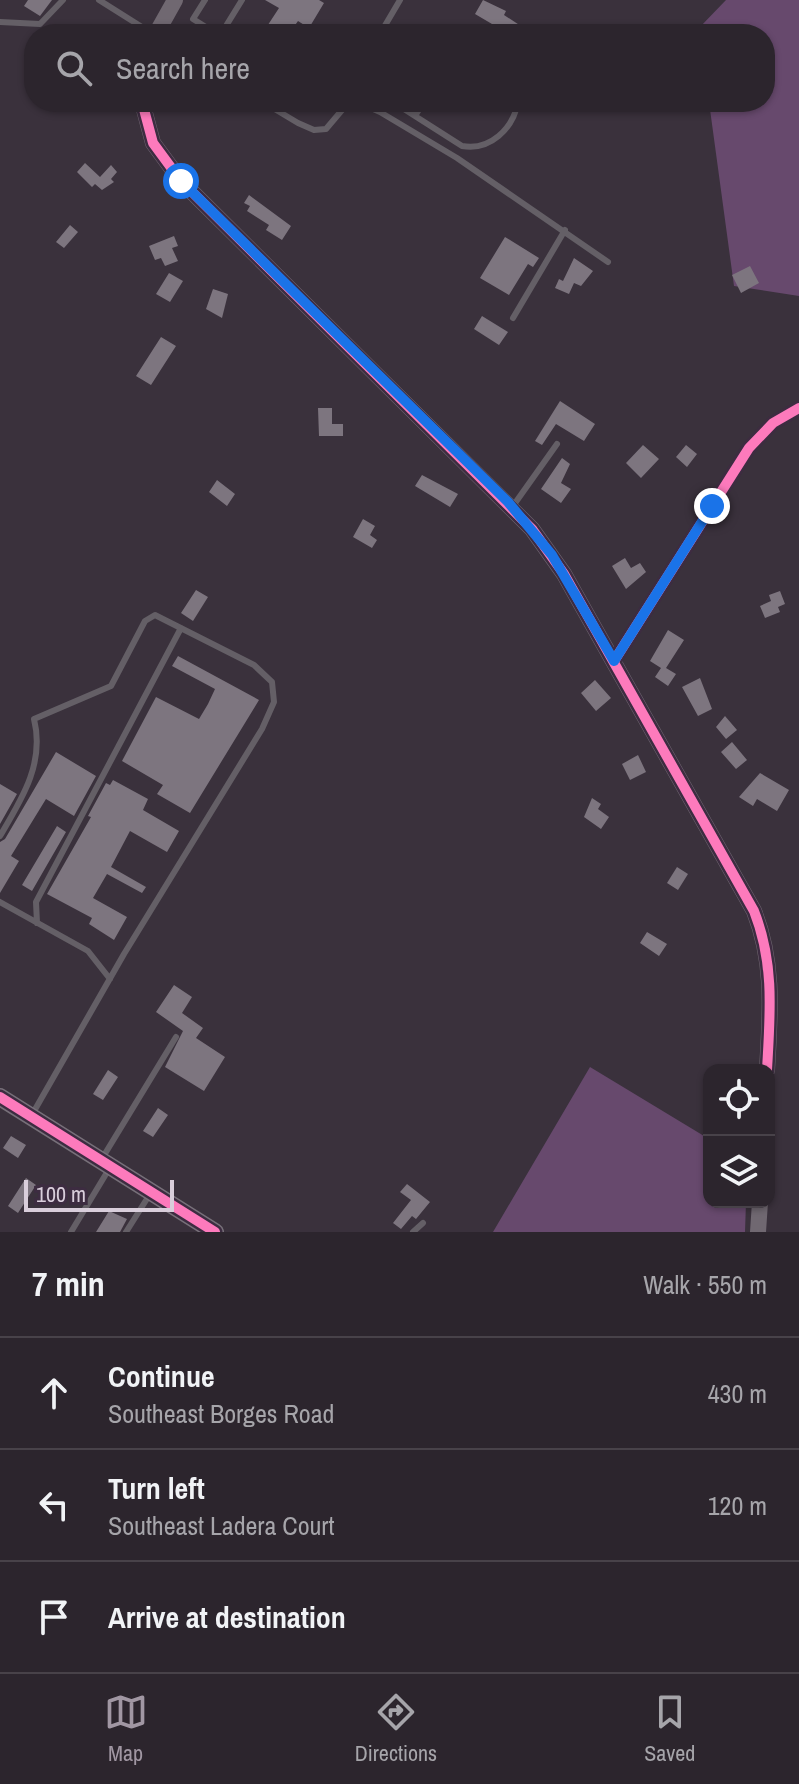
<!DOCTYPE html>
<html lang="en">
<head>
<meta charset="utf-8">
<style>
  body { margin:0; font-family:"Archivo Narrow",sans-serif; background:#342d35; color:#f1f3f6 }
  .controls { position:absolute; right:24px; bottom:24px; display:grid; overflow:hidden; border-radius:16px; box-shadow:0 2px 6px #0004 }
  .controls button { width:72px; height:72px; display:grid; place-items:center; padding:0; border:0; border-bottom:2px solid #484249; background:#2c252d; color:#f1f3f6; font:40px sans-serif }
  .scale { position:absolute; left:24px; bottom:20px; width:150px; box-sizing:border-box; padding-left:8px; border:4px solid #d9cedb; border-top:0; font-size:22px; line-height:28px; white-space:nowrap; color:#d9cedb; -webkit-text-stroke:6px #3d2c41; paint-order:stroke }
  .stop { position:absolute; width:24px; height:24px; margin:-18px; border:6px solid #1a73e8; border-radius:50%; background:#fff }
  .stop.end { background:#1a73e8; border-color:#fff; box-shadow:0 2px 8px #0008 }
  .list { margin:0; padding:0; list-style:none }
  h2 { display:flex; justify-content:space-between; align-items:center; height:104px; margin:0; padding:0 32px; font-size:34px }
  h2 small { font-size:26px; font-weight:400; color:#a6a5aa }
  .list li { display:grid; grid-template-columns:52px 1fr auto; gap:24px; align-items:center; box-sizing:border-box; height:112px; padding:0 32px; border-top:2px solid #484249 }
  .list b { display:block; font-size:30px; white-space:nowrap }
  .list p { margin:0; font-size:26px; white-space:nowrap; color:#a6a5aa }
  .list em { font-size:26px; font-style:normal; color:#a6a5aa }
  .icon { flex:none; width:44px; height:44px; fill:none; stroke:currentColor; stroke-width:2; stroke-linecap:round; stroke-linejoin:round }
  .map { position:relative; flex:none; width:799px; height:1232px; overflow:hidden }
  .search { position:absolute; background:#2c252d; box-shadow:0 2px 6px #0004; left:24px; right:24px; top:24px; height:88px; display:flex; align-items:center; gap:20px; box-sizing:border-box; padding:0 28px; border-radius:32px; color:#a6a5aa; font-size:30px }
  .sheet { height:440px; background:#2c252d }
  nav { display:flex; justify-content:space-around; align-items:center; box-sizing:border-box; height:112px; border-top:2px solid #484249; background:#2c252d; font-size:22px; color:#a6a5aa }
  nav a { display:grid; justify-items:center; gap:4px }
  nav .on { color:#a197a3 }
  .map>svg:first-child { display:block }
  .forest { fill:#67496d }
  .building { fill:#7d757f }
  .lines { fill:none; stroke-linecap:round; stroke-linejoin:round }
  .lane { stroke:#645f66; stroke-width:6 }
  .street { stroke:#645f66; stroke-width:12 }
  .secondary { stroke:#706871; stroke-width:16 }
  .primary { stroke:#777079; stroke-width:18 }
  .cycleway-casing { stroke:#3d2c41; stroke-width:15 }
  .cycleway { stroke:#fd7abc; stroke-width:10 }
  .route { stroke:#1a73e8; stroke-width:10 }
</style>
</head>
<body>
<div class="map">
<svg width="799" height="1232" viewBox="0 0 799 1232">
  <rect width="100%" height="100%" fill="#3a313c"/>
  <path class="forest" d="M726 0H799V296L734 286 709 102H765V34H699V28Z
    M590 1067 709 1139V1202H746L745 1232H493Z"/>
  <path class="building" d="M28 0H52L40 16 24 6Z
    M265 0H319L324 3 309 28 298 21 289 34H262L279 8Z
    M483 0 506 11 504 15 533 34H509L475 14Z
    M85 163 100 177 111 165 117 172 111 179 114 182 102 190 95 184 92 187 77 172Z
    M249 195 291 226 282 240 266 230 269 225 247 211 250 206 244 203Z
    M70 225 78 232 64 248 56 242Z
    M174 236 178 246 172 248 178 261 165 266 161 258 155 260 149 246Z
    M505 237 539 258 533 267 528 264 509 295 480 278Z
    M574 258 593 271 581 286 574 283 569 294 555 288 559 279 563 281Z
    M750 266 759 283 741 293 732 275Z
    M169 273 183 281 170 302 156 294Z
    M213 289 228 294 222 318 206 309Z
    M482 316 508 332 499 345 474 329Z
    M161 337 176 346 151 385 136 376Z
    M560 401 595 424 584 441 556 424 542 445 535 441Z
    M318 408H332V424H343V436H319Z
    M643 445 659 459 641 478 626 463Z
    M686 445 697 454 687 467 676 457Z
    M562 458 570 464 561 483 571 489 561 503 541 489Z
    M422 475 458 494 450 507 415 486Z
    M217 480 235 494 227 506 209 492Z
    M363 519 375 526 370 535 377 540 372 548 353 537Z
    M625 558 631 568 640 563 646 572 626 589 612 566Z
    M196 590 208 597 193 621 181 613Z
    M780 591 785 604 778 607 780 612 765 618 760 606 771 601 769 595Z
    M668 630 684 640 666 668 676 674 668 686 655 677 661 668 650 661Z
    M178 656 259 700 190 813 157 794 163 785 122 761 156 697 199 719 208 704 215 689 172 666Z
    M700 678 712 709 698 716 682 687Z
    M595 680 611 698 596 711 581 693Z
    M725 716 737 730 726 739 716 727Z
    M732 742 747 760 736 769 721 752Z
    M56 752 96 776 74 816 46 799 11 856 19 861 0 893V842L5 839Z
    M638 755 646 772 630 780 622 764Z
    M760 773 789 790 777 811 757 799 753 806 739 797Z
    M113 780 148 799 143 810 179 831 167 852 130 831 111 867 146 887 142 893 107 874 93 898 127 917 114 940 89 924 92 918 47 894 91 817 88 816 106 783 110 785Z
    M0 784 17 794 0 824Z
    M592 798 601 804 598 809 609 817 601 829 584 817Z
    M57 826 66 832 32 891 22 885Z
    M677 867 688 874 678 890 667 883Z
    M647 932 667 944 659 956 640 943Z
    M174 985 192 997 182 1013 203 1028 196 1038 225 1057 204 1091 165 1067 183 1031 156 1012Z
    M108 1070 118 1077 103 1100 93 1094Z
    M158 1108 168 1115 153 1137 143 1131Z
    M11 1136 26 1145 18 1158 3 1148Z
    M26 1178 36 1185 18 1213 8 1206Z
    M407 1184 430 1202 416 1219 412 1216 401 1229 393 1223 411 1200 400 1192Z
    M109 1211 127 1219 120 1232H96Z"/>
  <g class="lines">
    <path class="lane" d="M99 0 153 34
      M205 0 193 19 217 34
      M0 22 40 24 63 0
      M221 34 242 0
      M380 34 400 0
      M471 34 475 31 482 34
      M263 102 298 123 314 130 326 129 348 103
      M393 102 462 146C490 151 513 129 518 102
      M346 106 362 104 380 112 457 158 608 262
      M415 116 424 102
      M513 318 565 230
      M513 506 557 444
      M0 836C22 799 45 763 34 719L111 686 145 621 155 615 254 665 272 682 274 702 262 729 124 954 33 1113
      M0 902 88 951 110 979
      M37 923 36 902 181 628
      M103 1157 176 1037
      M71 1232 109 1169
      M126 1232 150 1194
      M413 1232 423 1223"/>
    <path class="street" d="M614 661 749 448 773 423 799 408"/>
    <path class="secondary" d="M156 34 175 0
      M142 102 153 143 181 181 532 529 564 574 754 911C775 964 770 1015 767 1070
      M758 1232 760 1202"/>
    <path class="primary" d="M0 1097 215 1232"/>
    <g class="cycleway-casing">
      <path id="cycleway" d="M142 102 153 143 181 181 532 529 564 574 754 911C775 964 770 1015 767 1070
        M614 661 749 448 773 423 799 408
        M0 1097 215 1232"/>
    </g>
    <use href="#cycleway" class="cycleway"/>
  </g>
  <g class="lines">
    <path class="route" d="M181 181 508 502 552 555 614 661 712 506"/>
  </g>
</svg>
<div class="controls">
<button><svg class="icon" aria-label="locate" viewBox="0 0 24 24"><circle cx="12" cy="12" r="6"/><path d="M12 2v4M12 18v4M2 12h4M18 12h4"/></svg></button>
<button><svg class="icon" aria-label="layers" viewBox="0 0 24 24"><path d="M12 4l9 5-9 5-9-5zM3 14l9 5 9-5"/></svg></button>
</div>
<div class="scale">100 m</div>
<div class="stop" style="left:181px;top:181px"></div>
<div class="stop end" style="left:712px;top:506px"></div>
<div class="search"><svg class="icon" aria-label="search" viewBox="0 0 24 24"><circle cx="10" cy="10" r="6"/><path d="M15 15l6 6"/></svg>Search here</div>
</div>
<section class="sheet">
<h2>7 min<small>Walk · 550 m</small></h2>
<ul class="list">
<li><svg class="icon" aria-label="ahead" viewBox="0 0 24 24"><path d="M12 20V5M6 11l6-6 6 6"/></svg><div><b>Continue</b><p>Southeast Borges Road</p></div><em>430 m</em></li>
<li><svg class="icon" aria-label="left" viewBox="0 0 24 24"><path d="M17 20v-9H6M10 6l-5 5 5 5"/></svg><div><b>Turn left</b><p>Southeast Ladera Court</p></div><em>120 m</em></li>
<li><svg class="icon" aria-label="arrive" viewBox="0 0 24 24"><path d="M6 21V4h12l-3 4 3 4H6"/></svg><div><b>Arrive at destination</b></div></li>
</ul>
</section>
<nav>
<a class="on"><svg class="icon" aria-label="map" viewBox="0 0 24 24"><path d="M3 6l6-2 6 2 6-2v14l-6 2-6-2-6 2zM9 4v14M15 6v14"/></svg>Map</a>
<a><svg class="icon" aria-label="directions" viewBox="0 0 24 24"><path d="M12 3l9 9-9 9-9-9zM9 14v-3h6M13 9l2 2-2 2"/></svg>Directions</a>
<a><svg class="icon" aria-label="saved" viewBox="0 0 24 24"><path d="M7 4h10v16l-5-4-5 4z"/></svg>Saved</a>
</nav>
</body>
</html>
